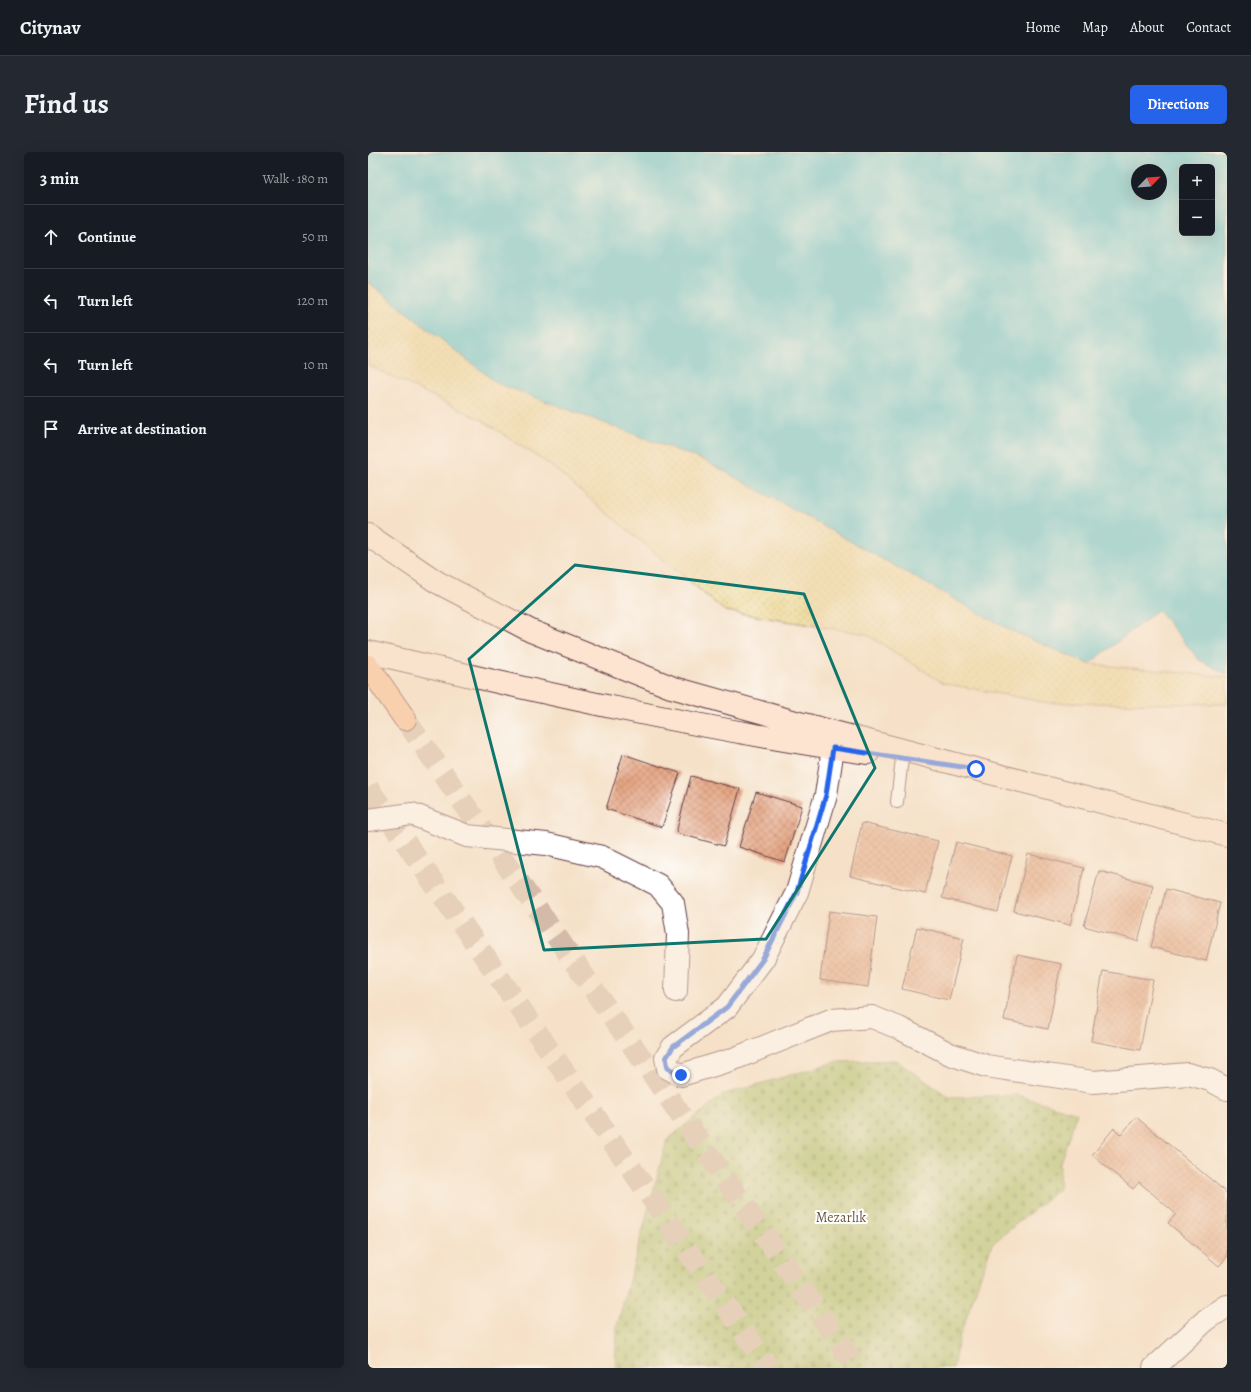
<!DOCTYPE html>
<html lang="en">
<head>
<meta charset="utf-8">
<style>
  body { margin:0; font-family:Alegreya,serif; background:#242831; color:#f1f3f6 }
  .controls { position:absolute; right:12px; top:12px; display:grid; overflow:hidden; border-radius:6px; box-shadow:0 4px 16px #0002 }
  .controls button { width:36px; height:36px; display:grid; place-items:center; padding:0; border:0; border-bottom:1px solid #363941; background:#171b24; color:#f1f3f6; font:20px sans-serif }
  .compass { position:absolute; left:763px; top:12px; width:36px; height:36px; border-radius:50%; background:#171b24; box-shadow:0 4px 16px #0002; rotate:65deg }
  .stop { position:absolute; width:12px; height:12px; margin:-9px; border:3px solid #2563eb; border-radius:50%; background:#fff }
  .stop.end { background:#2563eb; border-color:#fff; box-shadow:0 1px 4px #0008 }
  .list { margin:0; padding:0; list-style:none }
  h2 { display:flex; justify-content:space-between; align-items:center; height:52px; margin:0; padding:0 16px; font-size:17px }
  h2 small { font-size:13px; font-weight:400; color:#9ea1a6 }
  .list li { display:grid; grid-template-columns:26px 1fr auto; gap:12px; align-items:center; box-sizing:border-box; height:64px; padding:0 16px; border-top:1px solid #363941 }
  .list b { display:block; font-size:15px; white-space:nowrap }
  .list em { font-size:13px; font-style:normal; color:#9ea1a6 }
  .icon { flex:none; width:22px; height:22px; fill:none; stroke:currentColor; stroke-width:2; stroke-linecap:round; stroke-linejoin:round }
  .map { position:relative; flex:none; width:859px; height:1216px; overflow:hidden; border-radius:6px }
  header { display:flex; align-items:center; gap:24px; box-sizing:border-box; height:56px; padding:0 20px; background:#171b24; border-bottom:1px solid #363941 }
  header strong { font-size:19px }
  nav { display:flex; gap:22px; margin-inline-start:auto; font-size:14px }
  .intro { display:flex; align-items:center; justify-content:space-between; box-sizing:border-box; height:96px; padding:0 24px }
  h1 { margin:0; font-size:28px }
  .button { padding:10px 18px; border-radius:6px; background:#2563eb; color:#fff; font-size:14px; font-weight:700 }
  main { display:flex; gap:24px; padding:0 24px }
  aside { flex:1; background:#171b24; border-radius:6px; box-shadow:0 4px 16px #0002 }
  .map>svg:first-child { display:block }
  .sand { fill:url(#sand-dots); stroke:#9c7c64 }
  .cemetery { fill:url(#cemetery-stones); stroke:#787048 }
  .water { fill:#5cc8d6; stroke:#537480; fill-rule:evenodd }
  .building { fill:url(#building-cross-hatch) }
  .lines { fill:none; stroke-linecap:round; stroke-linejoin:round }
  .highway-tunnel { stroke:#d3baa9; stroke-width:22; stroke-dasharray:22 11; stroke-linecap:butt }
  .lane-casing { stroke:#643c43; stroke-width:14 }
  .street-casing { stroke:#643c43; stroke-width:24 }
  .secondary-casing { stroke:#643c43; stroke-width:24 }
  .highway-casing { stroke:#643c43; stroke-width:24 }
  .lane { stroke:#fff; stroke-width:12 }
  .street { stroke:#fff; stroke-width:22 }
  .secondary { stroke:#fde4d1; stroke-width:22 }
  .highway { stroke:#fbbb8d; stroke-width:22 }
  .route { stroke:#2563eb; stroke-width:5 }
  .marked { fill:none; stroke:#0f766e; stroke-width:3; stroke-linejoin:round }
  .labels { text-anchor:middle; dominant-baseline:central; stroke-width:4; stroke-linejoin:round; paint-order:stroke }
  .park-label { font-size:14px; fill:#6b5740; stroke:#fff }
</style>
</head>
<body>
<header>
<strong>Citynav</strong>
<nav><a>Home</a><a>Map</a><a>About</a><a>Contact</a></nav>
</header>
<div class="intro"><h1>Find us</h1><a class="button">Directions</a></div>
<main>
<aside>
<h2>3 min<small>Walk · 180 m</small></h2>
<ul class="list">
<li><svg class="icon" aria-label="ahead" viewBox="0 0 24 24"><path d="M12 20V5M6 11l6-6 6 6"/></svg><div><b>Continue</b></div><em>50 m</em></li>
<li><svg class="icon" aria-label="left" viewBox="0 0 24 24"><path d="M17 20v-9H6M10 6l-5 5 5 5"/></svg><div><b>Turn left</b></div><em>120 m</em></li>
<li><svg class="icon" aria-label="left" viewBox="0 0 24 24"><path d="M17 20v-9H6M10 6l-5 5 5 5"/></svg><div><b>Turn left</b></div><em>10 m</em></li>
<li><svg class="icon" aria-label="arrive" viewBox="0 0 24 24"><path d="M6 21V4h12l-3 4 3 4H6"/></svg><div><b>Arrive at destination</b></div></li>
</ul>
</aside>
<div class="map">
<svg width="859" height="1216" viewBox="0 0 859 1216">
  <defs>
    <pattern id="sand-dots" width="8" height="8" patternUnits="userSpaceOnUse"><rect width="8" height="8" fill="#eeda9e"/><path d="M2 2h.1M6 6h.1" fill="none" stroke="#cebb88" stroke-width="1.8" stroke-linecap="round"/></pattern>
    <pattern id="cemetery-stones" width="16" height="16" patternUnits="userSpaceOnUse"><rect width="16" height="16" fill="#a7c066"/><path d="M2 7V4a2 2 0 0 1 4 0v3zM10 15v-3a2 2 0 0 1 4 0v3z" fill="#8a9b54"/></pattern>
    <pattern id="building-cross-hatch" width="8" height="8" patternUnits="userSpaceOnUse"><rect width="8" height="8" fill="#e5a482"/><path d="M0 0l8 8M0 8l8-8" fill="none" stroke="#bc856b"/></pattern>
  </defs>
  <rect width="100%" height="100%" fill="#fff"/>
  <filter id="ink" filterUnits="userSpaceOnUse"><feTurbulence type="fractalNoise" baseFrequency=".025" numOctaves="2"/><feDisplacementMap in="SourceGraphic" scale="8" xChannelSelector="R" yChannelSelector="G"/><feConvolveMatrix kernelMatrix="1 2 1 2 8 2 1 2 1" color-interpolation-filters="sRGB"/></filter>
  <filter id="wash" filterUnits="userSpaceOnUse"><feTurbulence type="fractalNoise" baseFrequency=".012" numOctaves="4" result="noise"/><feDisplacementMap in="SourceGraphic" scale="16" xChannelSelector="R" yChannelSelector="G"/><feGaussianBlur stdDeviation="0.9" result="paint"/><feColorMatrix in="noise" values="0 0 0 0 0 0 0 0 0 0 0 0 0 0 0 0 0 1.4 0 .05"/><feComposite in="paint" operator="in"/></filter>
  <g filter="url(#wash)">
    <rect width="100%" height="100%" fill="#f5e1c8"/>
    <path class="sand" d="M0 130 129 231 338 309 644 479 721 512 859 525V552L680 551 575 531 498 482 357 459 182 313 114 268 0 213Z"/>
    <path class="cemetery" d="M527 908 581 945 649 943 709 961 692 1011 691 1037 624 1092 591 1186 585 1216H247L249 1174 299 988 356 942 468 910Z"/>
    <path class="water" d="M0 0H859V522L831 508 790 458 721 512 644 479 338 309 129 231 0 130ZM814 15H844V81H814ZM769 18H793V42H769Z"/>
    <g id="blocks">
      <path class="building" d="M255 602 312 621 294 675 238 657Z
        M323 624 372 637 356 694 308 681Z
        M388 640 434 654 417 710 371 695Z
        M494 671 570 689 557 742 482 724Z
        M588 690 644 704 630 760 574 746Z
        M660 702 716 716 702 773 646 759Z
        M731 719 785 733 770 789 716 774Z
        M798 737 852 751 838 809 783 795Z
        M461 759 509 765 500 835 452 828Z
        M549 775 596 786 581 848 534 837Z
        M649 803 693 812 680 877 636 868Z
        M735 819 785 828 772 898 723 889Z
        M768 965 859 1041V1105L851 1114 800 1071 808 1062 771 1030 765 1037 724 1003 746 976 753 983Z"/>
    </g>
  </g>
  <g filter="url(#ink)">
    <use href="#blocks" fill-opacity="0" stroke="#643c43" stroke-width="1"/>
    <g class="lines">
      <path class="highway-tunnel" d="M37 567 489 1216
        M0 636 401 1216"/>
      <g class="lane-casing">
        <path id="lane" d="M529 650 534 606"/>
      </g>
      <g class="street-casing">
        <path id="street" d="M465 596 458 643 429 740 395 807 359 855 305 895 298 906 300 916 313 923 363 908 463 868 504 865 531 876 582 902 618 914 725 930 820 922 842 928 859 937
          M0 668 44 662 99 684 178 692 234 705 290 733 305 751 310 782 308 839
          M786 1216 838 1168 859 1154"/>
      </g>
      <g class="secondary-casing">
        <path id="secondary" d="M0 383 69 430 163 479 303 535 428 570 859 683
          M0 500C166 539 331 577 500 601"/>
      </g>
      <g class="highway-casing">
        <path id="highway" d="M0 514 37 567"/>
      </g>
      <use href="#lane" class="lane"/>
      <use href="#street" class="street"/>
      <use href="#secondary" class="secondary"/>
      <use href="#highway" class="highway"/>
    </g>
  </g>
  <g class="lines" filter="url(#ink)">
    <path class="route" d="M313 923 300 916 298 906 305 895 359 855 395 807 429 740 458 643 465 596 608 617"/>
  </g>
  <path d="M0 0H859V1216H0ZM207 413 436 442 507 616 398 787 176 798 101 507Z" fill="#f5e1c8" fill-opacity=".55" fill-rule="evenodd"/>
  <path class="marked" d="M207 413 436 442 507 616 398 787 176 798 101 507Z"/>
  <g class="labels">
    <g class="park-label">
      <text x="473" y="1065">Mezarlık</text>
    </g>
  </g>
</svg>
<div class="controls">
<button>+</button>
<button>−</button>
</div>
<svg class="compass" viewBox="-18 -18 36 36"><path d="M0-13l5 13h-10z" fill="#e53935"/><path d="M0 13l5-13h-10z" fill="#9ea1a6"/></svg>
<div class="stop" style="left:608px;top:617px"></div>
<div class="stop end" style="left:313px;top:923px"></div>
</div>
</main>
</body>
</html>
